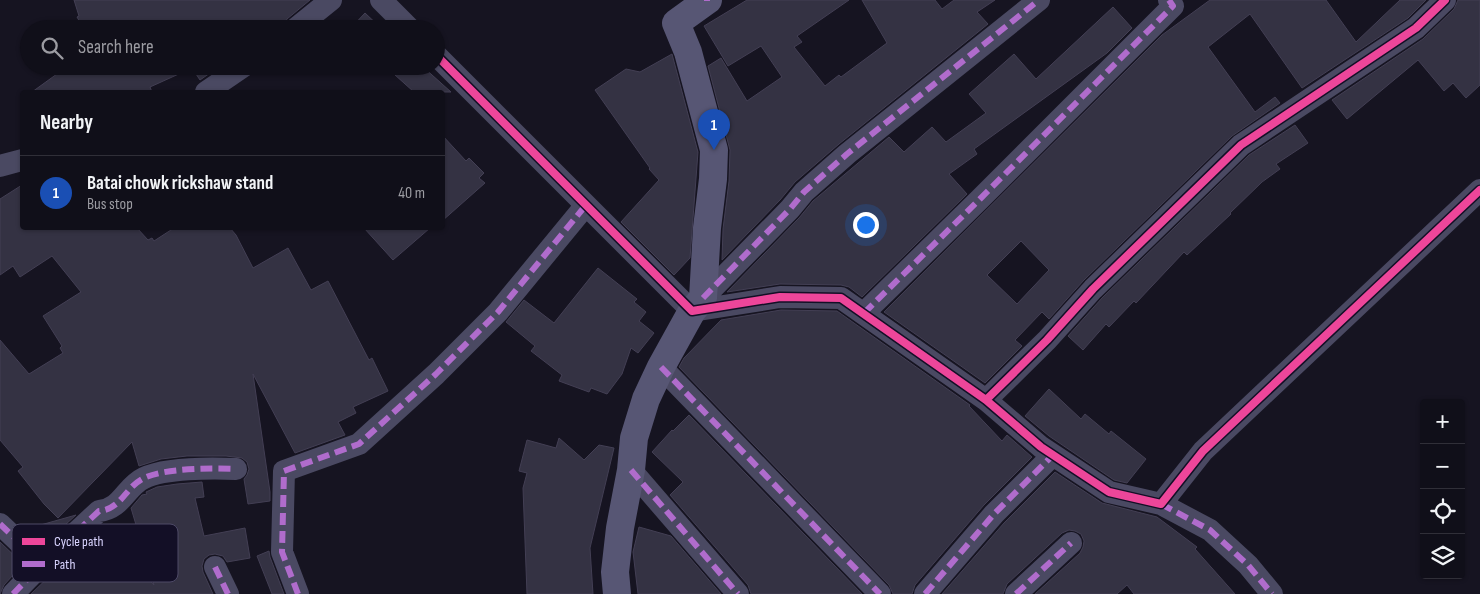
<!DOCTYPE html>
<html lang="en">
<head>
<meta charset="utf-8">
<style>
  body { margin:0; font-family:"Sofia Sans Condensed",sans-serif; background:#191822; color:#f1f3f6 }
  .controls { position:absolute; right:15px; bottom:15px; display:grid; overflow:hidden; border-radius:5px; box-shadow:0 1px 4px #0004 }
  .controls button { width:45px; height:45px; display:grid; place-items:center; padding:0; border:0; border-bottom:1px solid #302f38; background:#100f19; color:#f1f3f6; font:25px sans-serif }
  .you { position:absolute; left:865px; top:224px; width:18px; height:18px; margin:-12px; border:4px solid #fff; border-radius:50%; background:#1a73e8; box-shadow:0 0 0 8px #1a73e833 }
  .badge { display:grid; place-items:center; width:32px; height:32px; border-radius:50%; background:#9591b1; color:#fff; font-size:16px; font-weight:700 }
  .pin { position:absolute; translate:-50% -41px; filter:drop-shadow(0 1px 2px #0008) }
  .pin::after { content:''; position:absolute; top:26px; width:18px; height:15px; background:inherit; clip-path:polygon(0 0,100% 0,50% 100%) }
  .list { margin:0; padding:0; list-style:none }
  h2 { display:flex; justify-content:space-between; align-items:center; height:65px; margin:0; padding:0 20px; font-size:21px }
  h2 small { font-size:16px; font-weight:400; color:#9c9ca2 }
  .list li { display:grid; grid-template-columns:32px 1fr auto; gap:15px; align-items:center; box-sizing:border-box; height:75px; padding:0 20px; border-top:1px solid #302f38 }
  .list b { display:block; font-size:19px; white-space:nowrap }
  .list p { margin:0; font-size:16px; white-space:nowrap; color:#9c9ca2 }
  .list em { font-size:16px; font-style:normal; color:#9c9ca2 }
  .icon { flex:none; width:28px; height:28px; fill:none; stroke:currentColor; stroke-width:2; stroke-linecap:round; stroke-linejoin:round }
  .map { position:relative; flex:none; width:1480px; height:594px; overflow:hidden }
  .search { position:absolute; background:#100f19; box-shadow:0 1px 4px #0004; left:20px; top:20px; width:425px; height:55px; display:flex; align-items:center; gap:12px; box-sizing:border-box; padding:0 18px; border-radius:28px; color:#9c9ca2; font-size:19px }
  .panel { position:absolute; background:#100f19; box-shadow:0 1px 4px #0004; left:20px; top:90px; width:425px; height:140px; border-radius:5px }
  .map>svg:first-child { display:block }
  .building { fill:#343243; stroke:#433f54; fill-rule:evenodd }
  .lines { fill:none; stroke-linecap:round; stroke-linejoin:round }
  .minor { stroke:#4a4962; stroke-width:22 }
  .secondary { stroke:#575674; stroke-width:28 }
  .quiet { stroke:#b06ccc; stroke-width:6; stroke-dasharray:12 6; stroke-linecap:butt }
  .cycleway-casing { stroke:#130f26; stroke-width:11 }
  .cycleway { stroke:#ed469a; stroke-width:8 }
  .key { fill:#130f26; stroke:#4e4a67; stroke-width:1 }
  .key-label { font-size:14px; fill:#d9d4ff }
</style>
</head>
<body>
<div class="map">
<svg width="1480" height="594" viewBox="0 0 1480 594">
  <rect width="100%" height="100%" fill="#161421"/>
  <path class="building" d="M74 0H310L287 19 281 29H74L81 24 77 17 79 16Z
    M747 0H849L797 36 802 42 794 47 825 86 839 75 841 77 887 43 862 0H935L942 9 954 0H995L977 12 988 24 839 144 795 182 780 200 722 260 723 229 729 181 730 150 708 66 721 58 747 101 782 77 761 46 728 66 704 26Z
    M1210 0H1326L1356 42 1400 0H1426L1408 18 1302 88 1250 14 1208 47 1255 112 1275 97 1280 103 1232 136 1084 280 1049 319 1042 312 1015 340 1022 346 985 383 884 312 1162 35ZM1021 241 1049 270 1017 304 987 275Z
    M1458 0H1480V85L1466 98 1453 83 1444 91 1418 60 1347 119 1332 100 1423 39 1454 9Z
    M1113 7 1132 28 1107 53 974 149 977 154 949 174 967 194 862 297 849 287 841 285 780 284 727 292 799 218 813 201 889 137 904 152 932 127 946 142 986 113 969 94 1014 54 1036 79Z
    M365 13 382 29H350Z
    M672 54 698 152 690 258 674 275 621 222 659 180 649 169 650 168 595 90 626 69 640 72Z
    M68 66H220L200 80 192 68 150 87 152 92H32Z
    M385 66H422L451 92H414Z
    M1295 125 1308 143 1276 164 1280 169 1262 182 1230 213 1231 214 1187 255 1184 252 1136 303 1134 301 1109 327 1106 324 1083 350 1068 336 1102 298 1249 155Z
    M442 135 466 161 469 158 484 173 479 178 485 183 442 221Z
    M22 185V228H137L148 240 152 238 154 241 174 228H230L236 235 253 268 288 248 311 290 328 281 369 360 372 358 388 391 353 407 356 413 338 422 345 435 295 453 253 374 270 492V501L248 504 244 479 247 475 249 469 247 462 242 458 226 456H187L161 459 139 466 132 442 58 518 44 504 18 471 23 467 0 440V340L29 374 63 353 60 348 62 346 43 316 81 292 52 256 20 277 13 266 0 275V199Z
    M364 228H430L393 260Z
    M598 268 637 299 634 302 646 312 639 321 654 333 638 353 631 348 622 374 607 394 591 388 589 392 559 381 562 375 531 351 535 346 506 322 524 300 554 323Z
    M781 310 837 311 970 405 969 406 1002 441 1007 435 1032 457 984 505 915 585 912 594H893L889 585 679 367 684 358 721 320Z
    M1049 389 1081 419 1085 414 1109 434 1111 431 1146 459 1127 483 1114 480 1049 436 1025 416Z
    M689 415 862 594H751L748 585 670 495 683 482 652 452 672 430 673 431Z
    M559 438 584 460 599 445 614 448 590 548 593 594H527L523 488 527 473 519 471 527 440 556 448Z
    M1055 472 1102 503 1157 517 1197 547 1195 549 1235 594H1134L1127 585 1117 594H1035L1080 553 1083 547 1084 541 1081 534 1075 531 1069 530 1062 533 1007 584 1003 594H942L1004 523Z
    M202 482 204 497 195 498 204 536 245 528 250 558 227 562 223 556 215 554 209 555 204 559 202 566 203 572 213 594H31L102 526 154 585 131 508 142 495 147 494 146 492 157 487 177 484Z
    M76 515 42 546 29 534 37 526Z
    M639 527 671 536 721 594H638L633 552Z
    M0 542 23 564 4 585 0 594Z
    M269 551 270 557 284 594H272L257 556Z"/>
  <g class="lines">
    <path class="minor" d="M381 0 410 29
      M295 29 331 0
      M436 55 692 311 780 297 841 298 986 400 1041 447 1109 492 1161 504 1203 451 1480 190
      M206 92 244 66
      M0 166 22 160
      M703 298 790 209 804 192 847 154 1039 0
      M864 313 980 199 1173 6 1169 0
      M661 367 880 594
      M986 400 1047 340 1093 289 1241 145 1416 28 1445 0
      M631 470 738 594
      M1161 504 1210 530 1248 565 1272 594
      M0 524 42 564
      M215 567 228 594
      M13 594 42 564 99 511C122 509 125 487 144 478 165 468 211 468 236 469
      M298 594 282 552 284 471 359 444 436 374 498 312 586 205
      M925 594 994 514 1053 455
      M1016 594 1071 543"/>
    <path class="secondary" d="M617 594 615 572 620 528 631 470 634 438 646 399 661 367 692 311 703 298 707 228 713 179 714 150 688 52 676 23 708 0"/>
    <path class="quiet" d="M707 0V1
      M703 298 790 209 804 192 847 154 1039 0
      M864 313 980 199 1173 6 1169 0
      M661 367 880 594
      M631 470 738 594
      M1161 504 1210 530 1248 565 1272 594
      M0 524 42 564
      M215 567 228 594
      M13 594 42 564 99 511C122 509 125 487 144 478 165 468 211 468 236 469
      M298 594 282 552 284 471 359 444 436 374 498 312 586 205
      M925 594 994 514 1053 455
      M1016 594 1071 543"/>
    <g class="cycleway-casing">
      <path id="cycleway" d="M436 55 692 311 780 297 841 298 986 400 1041 447 1109 492 1161 504 1203 451 1480 190
        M986 400 1047 340 1093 289 1241 145 1416 28 1445 0"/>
    </g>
    <use href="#cycleway" class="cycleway"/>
  </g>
  <rect x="12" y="524" width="166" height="58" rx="8" class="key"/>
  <rect x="22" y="538" width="23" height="7" fill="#ed469a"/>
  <rect x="22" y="561" width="23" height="6" fill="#b06ccc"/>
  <g class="key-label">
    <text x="54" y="546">Cycle path</text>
    <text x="54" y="569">Path</text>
  </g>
</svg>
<div class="controls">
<button>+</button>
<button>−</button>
<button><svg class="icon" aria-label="locate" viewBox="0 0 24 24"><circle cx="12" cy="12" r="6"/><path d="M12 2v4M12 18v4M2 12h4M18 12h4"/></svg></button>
<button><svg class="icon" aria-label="layers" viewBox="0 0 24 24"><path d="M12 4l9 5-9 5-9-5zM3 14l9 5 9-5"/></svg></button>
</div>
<div class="you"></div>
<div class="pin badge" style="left:714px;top:150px;background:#1a4fb4">1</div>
<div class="search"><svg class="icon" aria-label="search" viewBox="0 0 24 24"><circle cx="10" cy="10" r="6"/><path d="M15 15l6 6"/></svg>Search here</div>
<section class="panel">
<h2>Nearby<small></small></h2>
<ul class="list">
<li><span class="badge" style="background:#1a4fb4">1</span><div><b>Batai chowk rickshaw stand</b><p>Bus stop</p></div><em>40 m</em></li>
</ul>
</section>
</div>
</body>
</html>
